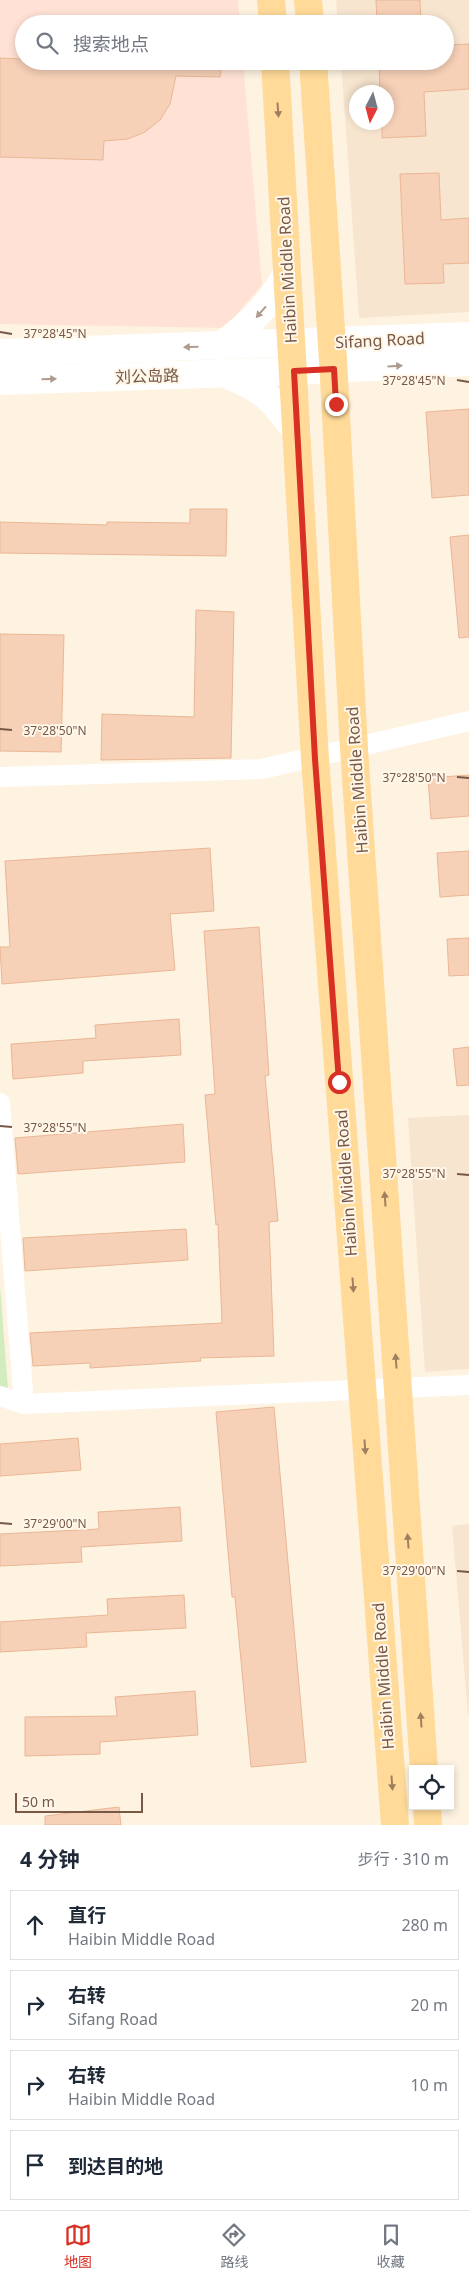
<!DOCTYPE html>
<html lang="zh">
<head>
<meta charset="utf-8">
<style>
  body { margin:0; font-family:"Noto Sans","Noto Sans SC",sans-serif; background:#f2f2f3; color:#1f2937 }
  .controls { position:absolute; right:15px; bottom:15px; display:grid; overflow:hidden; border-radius:0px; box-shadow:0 2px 8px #0003 }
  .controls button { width:45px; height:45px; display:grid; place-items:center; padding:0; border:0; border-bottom:1px solid #e0e1e3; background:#fff; color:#1f2937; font:25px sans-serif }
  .compass { position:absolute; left:349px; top:85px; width:45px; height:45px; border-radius:50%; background:#fff; box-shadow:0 2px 8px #0003; rotate:186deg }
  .scale { position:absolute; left:15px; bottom:12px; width:128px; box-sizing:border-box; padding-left:5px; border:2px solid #785846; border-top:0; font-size:14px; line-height:18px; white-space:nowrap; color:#785846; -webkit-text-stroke:4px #fff7ea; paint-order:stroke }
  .stop { position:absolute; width:15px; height:15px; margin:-11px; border:4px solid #d93025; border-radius:50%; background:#fff }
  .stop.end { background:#d93025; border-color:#fff; box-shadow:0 1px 5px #0008 }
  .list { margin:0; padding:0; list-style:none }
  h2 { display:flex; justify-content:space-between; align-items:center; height:65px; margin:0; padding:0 20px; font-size:21px }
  h2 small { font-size:16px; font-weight:400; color:#747a83 }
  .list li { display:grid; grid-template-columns:32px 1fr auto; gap:15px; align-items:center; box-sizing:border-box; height:70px; margin:0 10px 10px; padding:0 10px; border:1px solid #e0e1e3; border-radius:0px }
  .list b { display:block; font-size:19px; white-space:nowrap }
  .list p { margin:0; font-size:16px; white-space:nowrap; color:#747a83 }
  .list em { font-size:16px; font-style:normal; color:#747a83 }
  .icon { flex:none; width:28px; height:28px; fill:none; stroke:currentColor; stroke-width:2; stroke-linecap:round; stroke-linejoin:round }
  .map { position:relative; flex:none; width:469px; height:1825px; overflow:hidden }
  .search { position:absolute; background:#fff; box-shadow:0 2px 8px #0003; left:15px; right:15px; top:15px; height:55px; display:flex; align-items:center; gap:12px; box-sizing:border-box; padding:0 18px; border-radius:28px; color:#747a83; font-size:19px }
  .sheet { height:385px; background:#fff }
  nav { display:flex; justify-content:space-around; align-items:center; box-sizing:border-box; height:70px; border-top:1px solid #e0e1e3; background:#fff; font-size:14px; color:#747a83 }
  nav a { display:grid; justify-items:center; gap:2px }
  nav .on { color:#d93025 }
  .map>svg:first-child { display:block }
  .residential { fill:#f7e5cf; fill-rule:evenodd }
  .commercial { fill:#ffe2d5 }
  .green { fill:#d1edbf }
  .building { fill:#f6d0b7; stroke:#eab795 }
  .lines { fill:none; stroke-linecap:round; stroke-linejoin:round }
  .minor { stroke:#fff; stroke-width:20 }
  .secondary { stroke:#fff; stroke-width:28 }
  .primary { stroke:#ffda98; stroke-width:28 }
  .oneway { fill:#a07f5f }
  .oneway2 { fill:#ae9b90 }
  .route { stroke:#d93025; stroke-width:6 }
  .ticks { fill:none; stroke:#785846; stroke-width:2 }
  .labels { text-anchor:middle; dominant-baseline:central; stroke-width:4; stroke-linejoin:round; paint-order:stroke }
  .street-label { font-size:16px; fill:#785846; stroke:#fff7ea }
  .ticks-label { font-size:12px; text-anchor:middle; fill:#785846; stroke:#fff7ea; stroke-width:4; stroke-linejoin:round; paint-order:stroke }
</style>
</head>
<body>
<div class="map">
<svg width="469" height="1825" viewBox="0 0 469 1825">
  <rect width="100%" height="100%" fill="#fef3e1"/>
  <path class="residential" d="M336 0H469V312L359 318 341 61H445V24H338ZM356 92H386V122H356Z
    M469 1115V1369L425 1372 408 1118Z
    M469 1524V1714H468L452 1526Z"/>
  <path class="commercial" d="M0 0H238L240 24H24V61H243L262 285 225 328 0 324Z"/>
  <path class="green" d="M0 1285 8 1389 0 1386Z"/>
  <path class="building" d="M376 0H420L421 24H377Z
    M469 44V89L424 92 426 136 382 138V122H386V92H380L379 61H445V45Z
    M0 58 24 59V61H222L220 77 176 76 170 104 160 120 145 132 128 139 104 141 103 160 0 157Z
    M439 173 441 220 469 218V263L443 264 444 283 405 284 400 174Z
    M469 409V495L432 498 426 412Z
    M190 509H227L226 556 0 553V522L107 525V522L190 523Z
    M469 535V637L459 638 450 537Z
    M196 610 234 612 231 758 101 760 102 714 194 717Z
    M0 634 64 635 61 752 0 751Z
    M469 775V816L431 819 428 778Z
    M210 848 214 911 170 914 175 970 2 984 0 947H10L5 861Z
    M469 851V895L440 897 437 853Z
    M259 927 269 1075 265 1076 278 1221 269 1222 274 1356 200 1358 201 1361 90 1368V1363L33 1366 30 1333 222 1323 218 1224 216 1225 205 1095 215 1094 204 931Z
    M469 938V975L449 976 447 939Z
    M179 1019 181 1055 83 1061V1073L13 1079 11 1044 96 1038 95 1025Z
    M469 1047V1085L457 1086 453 1049Z
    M183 1124 185 1162 18 1174 15 1138Z
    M186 1229 188 1260 25 1271 23 1238Z
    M274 1407 306 1762 251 1767 235 1597H232L216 1412Z
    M78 1438 81 1470 0 1476V1444Z
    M180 1507 182 1541 81 1547 82 1562 0 1566V1534L99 1529 98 1512Z
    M184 1595 186 1628 86 1633 87 1647 0 1652V1622L108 1615 107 1599Z
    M195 1691 198 1735 100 1742V1754L25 1756V1717L117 1716 115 1697Z
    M119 1807 121 1825H45V1816Z"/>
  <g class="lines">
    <path class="minor" d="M0 777 262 769 469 721
      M0 1103 24 1404
      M0 1396 24 1404 469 1385"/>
    <path class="secondary" d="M221 346C252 322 269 306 288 272
      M0 353 469 336
      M228 375C266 390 273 401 297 432
      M0 381 294 371 469 362"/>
    <path class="primary" d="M271 0 273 24
      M308 0 310 24
      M275 61 315 759 395 1825
      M313 61 333 360 354 749 424 1769
      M427 1806 428 1825"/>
  </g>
  <defs><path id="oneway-solid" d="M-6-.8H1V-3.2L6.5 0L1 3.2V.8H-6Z" transform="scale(1.25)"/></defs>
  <g class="oneway">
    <use href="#oneway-solid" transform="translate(278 110) rotate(86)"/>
    <use href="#oneway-solid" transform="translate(385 1199) rotate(-94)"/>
    <use href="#oneway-solid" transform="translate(353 1285) rotate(86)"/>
    <use href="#oneway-solid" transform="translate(396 1361) rotate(-94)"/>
    <use href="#oneway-solid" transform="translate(365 1447) rotate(86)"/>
    <use href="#oneway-solid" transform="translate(408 1541) rotate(-94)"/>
    <use href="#oneway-solid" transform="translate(421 1720) rotate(-94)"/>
    <use href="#oneway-solid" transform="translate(392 1783) rotate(86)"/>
  </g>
  <g class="oneway2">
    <use href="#oneway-solid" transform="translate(261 312) rotate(131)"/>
    <use href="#oneway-solid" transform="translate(191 347) rotate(178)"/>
    <use href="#oneway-solid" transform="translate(395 366) rotate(-3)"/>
    <use href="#oneway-solid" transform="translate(49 379) rotate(-2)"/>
  </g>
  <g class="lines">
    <path class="route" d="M336 404 334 369 294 371 315 759 339 1082"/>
  </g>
  <path class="ticks" d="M0 332 12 334M457 380 469 382M0 729 12 730M457 777 469 778M0 1126 12 1127M457 1174 469 1175M0 1523 12 1524M457 1571 469 1572"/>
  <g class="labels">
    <g class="street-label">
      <text transform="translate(287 270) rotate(-93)">Haibin Middle Road</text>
      <text transform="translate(380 340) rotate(-3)">Sifang Road</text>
      <text transform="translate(147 376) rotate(-2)">刘公岛路</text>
      <text transform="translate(357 780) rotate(-94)">Haibin Middle Road</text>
      <text transform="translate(346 1183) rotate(-94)">Haibin Middle Road</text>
      <text transform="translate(383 1676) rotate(-94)">Haibin Middle Road</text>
    </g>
  </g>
  <g class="ticks-label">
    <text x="55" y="338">37°28'45"N</text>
    <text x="414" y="385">37°28'45"N</text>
    <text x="55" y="735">37°28'50"N</text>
    <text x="414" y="782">37°28'50"N</text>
    <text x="55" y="1132">37°28'55"N</text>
    <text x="414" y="1178">37°28'55"N</text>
    <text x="55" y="1528">37°29'00"N</text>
    <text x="414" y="1575">37°29'00"N</text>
  </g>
</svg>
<div class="controls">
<button><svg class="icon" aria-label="locate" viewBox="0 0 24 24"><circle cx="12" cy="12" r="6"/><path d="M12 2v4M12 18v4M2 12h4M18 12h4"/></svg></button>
</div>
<svg class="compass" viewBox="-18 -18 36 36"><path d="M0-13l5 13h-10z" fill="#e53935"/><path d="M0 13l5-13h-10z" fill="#747a83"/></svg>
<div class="scale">50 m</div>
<div class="stop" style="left:339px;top:1082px"></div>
<div class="stop end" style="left:336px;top:404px"></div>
<div class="search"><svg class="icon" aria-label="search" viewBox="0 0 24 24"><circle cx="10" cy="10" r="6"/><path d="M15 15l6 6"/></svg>搜索地点</div>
</div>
<section class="sheet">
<h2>4 分钟<small>步行 · 310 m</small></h2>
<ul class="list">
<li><svg class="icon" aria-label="ahead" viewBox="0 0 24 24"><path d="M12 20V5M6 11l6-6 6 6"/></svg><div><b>直行</b><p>Haibin Middle Road</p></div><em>280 m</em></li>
<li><svg class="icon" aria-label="right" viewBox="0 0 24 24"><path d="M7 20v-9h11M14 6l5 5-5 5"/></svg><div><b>右转</b><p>Sifang Road</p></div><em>20 m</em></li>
<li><svg class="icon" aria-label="right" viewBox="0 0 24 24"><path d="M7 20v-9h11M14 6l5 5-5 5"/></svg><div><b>右转</b><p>Haibin Middle Road</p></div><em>10 m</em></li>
<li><svg class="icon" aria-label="arrive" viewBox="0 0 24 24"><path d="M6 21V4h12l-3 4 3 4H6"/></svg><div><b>到达目的地</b></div></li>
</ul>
</section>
<nav>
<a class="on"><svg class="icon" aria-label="map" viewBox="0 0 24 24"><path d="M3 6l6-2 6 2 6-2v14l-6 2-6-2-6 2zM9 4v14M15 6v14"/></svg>地图</a>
<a><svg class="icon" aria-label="directions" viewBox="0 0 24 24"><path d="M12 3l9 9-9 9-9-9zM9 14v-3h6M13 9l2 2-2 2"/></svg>路线</a>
<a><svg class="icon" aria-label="saved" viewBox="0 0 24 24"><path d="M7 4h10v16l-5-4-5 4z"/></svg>收藏</a>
</nav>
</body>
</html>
